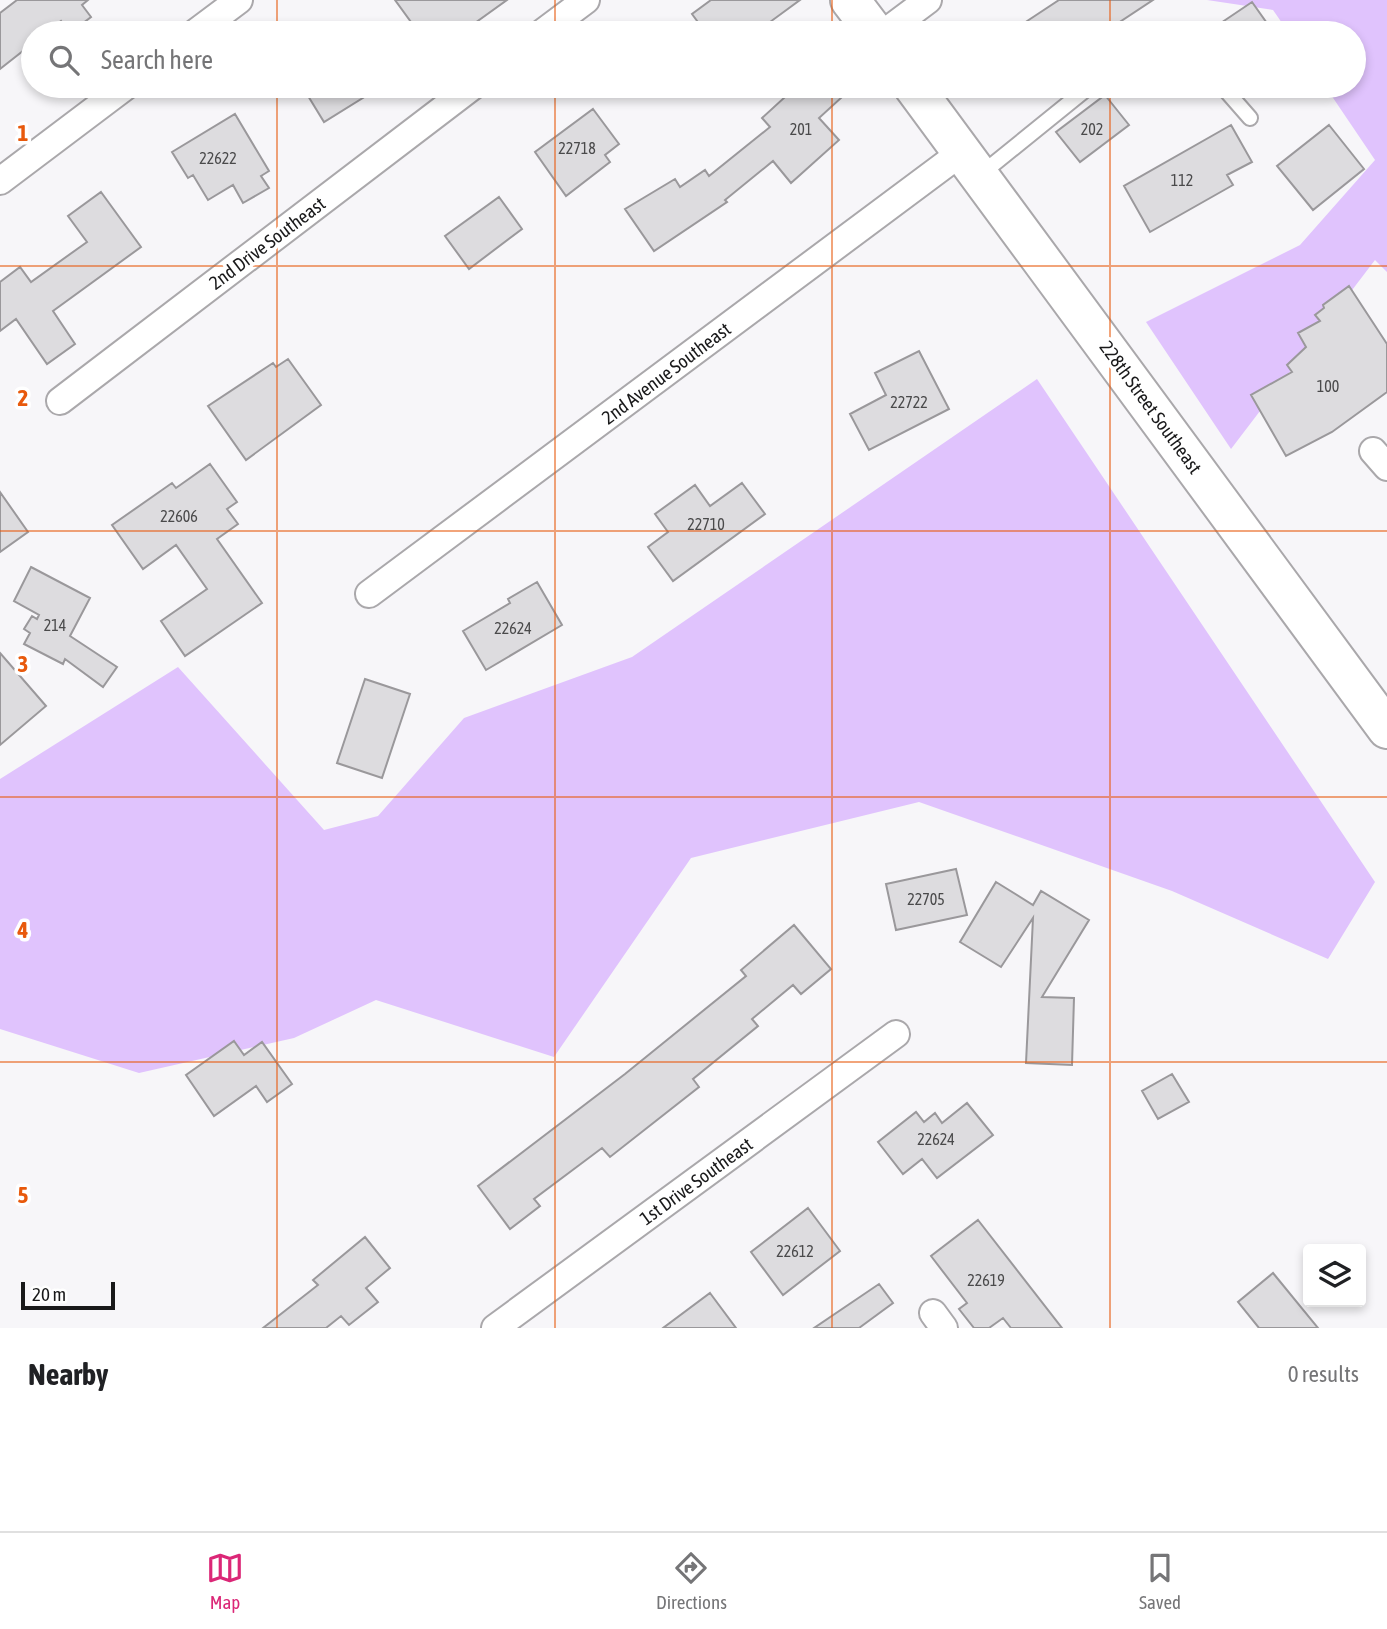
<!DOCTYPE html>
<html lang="en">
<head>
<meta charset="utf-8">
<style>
  body { margin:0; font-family:"Asap Condensed",sans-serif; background:#f2f2f2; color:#202124 }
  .controls { position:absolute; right:21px; bottom:21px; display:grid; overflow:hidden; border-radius:7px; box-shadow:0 4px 10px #0003 }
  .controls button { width:63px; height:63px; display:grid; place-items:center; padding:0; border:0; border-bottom:2px solid #e0e0e0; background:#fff; color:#202124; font:35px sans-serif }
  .scale { position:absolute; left:21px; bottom:18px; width:94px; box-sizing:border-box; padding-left:7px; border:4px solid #19191a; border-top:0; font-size:19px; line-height:24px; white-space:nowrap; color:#19191a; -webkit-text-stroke:5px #fff; paint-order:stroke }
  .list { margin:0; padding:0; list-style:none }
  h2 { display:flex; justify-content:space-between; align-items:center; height:91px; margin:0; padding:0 28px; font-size:30px }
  h2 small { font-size:23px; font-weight:400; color:#757577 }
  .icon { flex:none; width:38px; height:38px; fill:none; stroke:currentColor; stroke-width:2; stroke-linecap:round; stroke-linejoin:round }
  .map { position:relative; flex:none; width:1387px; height:1328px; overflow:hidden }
  .search { position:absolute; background:#fff; box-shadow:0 4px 10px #0003; left:21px; right:21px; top:21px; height:77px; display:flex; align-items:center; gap:18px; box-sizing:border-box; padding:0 24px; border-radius:38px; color:#757577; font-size:26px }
  .sheet { height:203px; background:#fff }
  nav { display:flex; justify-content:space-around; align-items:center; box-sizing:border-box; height:98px; border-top:2px solid #e0e0e0; background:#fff; font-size:19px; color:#757577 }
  nav a { display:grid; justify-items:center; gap:4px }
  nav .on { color:#db2777 }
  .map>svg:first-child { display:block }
  .green { fill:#e0c3fd }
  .building { fill:#dddcdf; stroke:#9a989b; stroke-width:2 }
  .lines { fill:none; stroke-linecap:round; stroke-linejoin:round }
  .lane-casing { stroke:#aaa8ab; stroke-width:18 }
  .street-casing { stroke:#aaa8ab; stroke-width:30 }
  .secondary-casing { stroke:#aaa8ab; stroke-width:42 }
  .lane { stroke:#fff; stroke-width:14 }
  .street { stroke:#fff; stroke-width:26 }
  .secondary { stroke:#fff; stroke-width:38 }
  .grid { fill:none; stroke:#e8590c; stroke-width:2; stroke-opacity:0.55 }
  .labels { text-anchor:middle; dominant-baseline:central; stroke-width:7; stroke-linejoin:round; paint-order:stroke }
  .number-label { font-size:16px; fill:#4a4a4b }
  .street-label { font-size:19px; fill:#19191a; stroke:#fff }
  .grid-label { font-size:23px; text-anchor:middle; font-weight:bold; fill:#e8590c; stroke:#fff; stroke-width:7; stroke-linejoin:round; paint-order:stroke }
</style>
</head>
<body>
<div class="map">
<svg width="1387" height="1328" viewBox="0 0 1387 1328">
  <rect width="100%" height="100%" fill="#f7f6f9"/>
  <path class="green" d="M1207 0H1387V272L1375 260 1231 449 1146 322 1300 245 1375 160 1325 86H1354V33H1289L1273 10Z
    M1037 379 1375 882 1328 959 1172 891 919 802 691 858 554 1057 376 1000 294 1038 139 1073 0 1029V779L178 667 324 830 378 816 464 718 632 657Z"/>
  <path class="building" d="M17 0H88L82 5 91 17 70 33 61 21 45 33H33V43L0 69V13Z
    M395 0H507L461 33H419Z
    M711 0H800L755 33H706L692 14Z
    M1059 0H1153L1103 33H1009Z
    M1252 2 1274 33H1206Z
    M302 86H382L324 122Z
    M797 86H854L819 118 839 140 791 183 773 161 725 200 727 202 654 251 625 209 675 179 680 187 705 170 709 176 770 127 762 118Z
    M1105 95 1129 125 1080 162 1056 132Z
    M593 109 619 144 605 155 610 162 566 196 535 152Z
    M235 114 269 171 261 176 269 188 243 203 233 185 208 200 193 175 188 178 172 152Z
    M1231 125 1252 162 1227 175 1233 185 1150 232 1124 186Z
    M1329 125 1364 169 1313 210 1277 166Z
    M101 192 141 247 53 311 75 344 47 364 16 319 0 331V282L20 267 31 282 87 242 68 216Z
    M499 197 522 229 469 269 445 236Z
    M1349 286 1387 344V392L1332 432 1286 456 1251 395 1292 372 1287 365 1306 347 1298 333 1320 321 1315 315 1324 308 1323 305Z
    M919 351 949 409 869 450 850 414 886 395 875 373Z
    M288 359 321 405 246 460 208 406 273 363 276 367Z
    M210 464 237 502 227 509 238 524 217 539 262 603 185 656 161 621 207 589 176 545 143 569 112 525 172 483 176 488Z
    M742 483 765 514 673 581 648 547 668 532 655 514 695 485 710 506Z
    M0 492 28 532 0 552Z
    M31 567 90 598 70 636 117 667 103 687 65 659 63 664 24 644 30 633 24 629 32 616 37 619 39 615 14 601Z
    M537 582 562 625 486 670 463 631 510 603 508 599Z
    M0 653 46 706 0 745Z
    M365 679 410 694 382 778 337 763Z
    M956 869 967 915 896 930 886 884Z
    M996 882 1033 905 1041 891 1089 920 1042 997 1074 998 1072 1065 1026 1063 1033 918 1001 967 960 942Z
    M794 925 831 969 801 994 793 985 752 1019 758 1026 693 1079 699 1087 610 1157 602 1148 534 1199 540 1206 510 1229 478 1186 625 1074 746 976 741 970Z
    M234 1041 244 1055 262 1042 292 1084 267 1102 256 1086 214 1116 186 1075Z
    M1172 1074 1189 1102 1158 1119 1142 1091Z
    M967 1103 993 1135 937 1178 922 1159 903 1174 878 1142 916 1112 924 1122 935 1113 942 1123Z
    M808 1208 840 1251 783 1295 751 1252Z
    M978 1220 1062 1328H1011L1003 1318 989 1328H974L959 1309 967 1303 931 1256Z
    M365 1237 390 1268 366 1288 378 1302 349 1325 341 1316 326 1328H263L318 1285 313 1280Z
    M1273 1273 1318 1328H1259L1238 1302Z
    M879 1284 893 1303 859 1328H814Z
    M710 1293 736 1328H663Z"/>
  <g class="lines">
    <g class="lane-casing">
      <path id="lane" d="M1222 86 1250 118
        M980 175 1090 86"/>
    </g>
    <g class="street-casing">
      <path id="street" d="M195 33 239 0
        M542 33 586 0
        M884 33 928 0
        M0 181 126 86
        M60 401 473 86
        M1373 451 1387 467
        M369 594 962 152
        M933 1313 944 1328
        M495 1328 896 1034"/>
    </g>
    <g class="secondary-casing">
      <path id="secondary" d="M850 0 875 33
        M913 86 1387 729"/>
    </g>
    <use href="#lane" class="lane"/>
    <use href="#street" class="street"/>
    <use href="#secondary" class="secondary"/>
  </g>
  <path class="grid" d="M277 0V33M555 0V33M832 0V33M1110 0V33M277 86V1328M555 86V1328M832 86V1328M1110 86V1328M0 266H1387M0 531H1387M0 797H1387M0 1062H1387"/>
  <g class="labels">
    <g class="number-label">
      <text x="801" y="129">201</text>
      <text x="1092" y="129">202</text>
      <text x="577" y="148">22718</text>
      <text x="218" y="158">22622</text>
      <text x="1182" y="180">112</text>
      <text x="1328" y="386">100</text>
      <text x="909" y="402">22722</text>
      <text x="179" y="516">22606</text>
      <text x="706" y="524">22710</text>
      <text x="55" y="625">214</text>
      <text x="513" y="628">22624</text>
      <text x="926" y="899">22705</text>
      <text x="936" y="1139">22624</text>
      <text x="795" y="1251">22612</text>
      <text x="986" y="1280">22619</text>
    </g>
    <g class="street-label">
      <text transform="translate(267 243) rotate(-37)">2nd Drive Southeast</text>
      <text transform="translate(666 373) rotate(-37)">2nd Avenue Southeast</text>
      <text transform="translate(1151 407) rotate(54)">228th Street Southeast</text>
      <text transform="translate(696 1181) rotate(-36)">1st Drive Southeast</text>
    </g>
  </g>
  <g class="grid-label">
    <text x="23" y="141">1</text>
    <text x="23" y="406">2</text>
    <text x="23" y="672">3</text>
    <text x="23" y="938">4</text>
    <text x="23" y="1203">5</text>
  </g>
</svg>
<div class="controls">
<button><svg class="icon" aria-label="layers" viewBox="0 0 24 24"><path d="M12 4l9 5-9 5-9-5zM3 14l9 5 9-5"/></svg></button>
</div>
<div class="scale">20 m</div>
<div class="search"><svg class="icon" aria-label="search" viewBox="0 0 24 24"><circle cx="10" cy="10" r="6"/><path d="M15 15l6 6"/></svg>Search here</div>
</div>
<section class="sheet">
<h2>Nearby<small>0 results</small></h2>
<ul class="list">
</ul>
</section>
<nav>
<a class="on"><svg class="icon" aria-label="map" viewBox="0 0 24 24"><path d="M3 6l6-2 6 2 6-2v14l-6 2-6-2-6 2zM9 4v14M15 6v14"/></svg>Map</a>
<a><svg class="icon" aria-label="directions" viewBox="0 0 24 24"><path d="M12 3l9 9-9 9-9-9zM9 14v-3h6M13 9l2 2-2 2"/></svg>Directions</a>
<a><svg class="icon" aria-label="saved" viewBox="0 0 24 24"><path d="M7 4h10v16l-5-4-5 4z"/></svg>Saved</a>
</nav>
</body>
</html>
